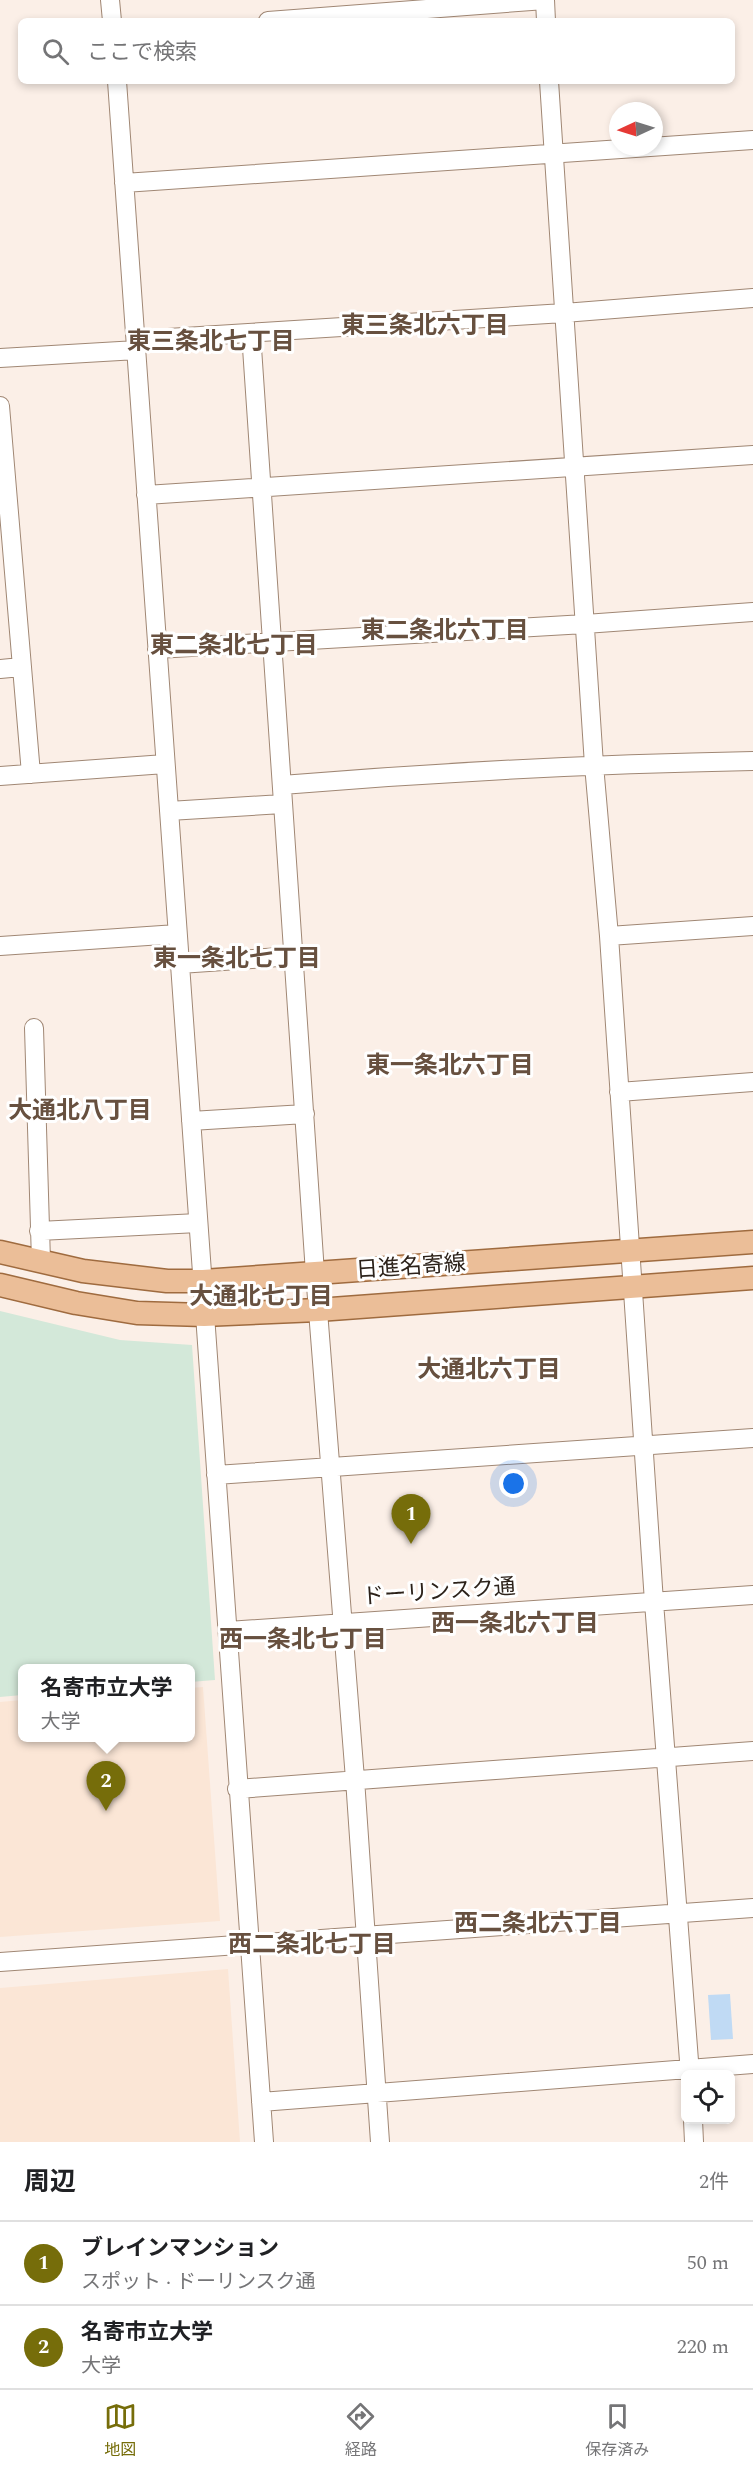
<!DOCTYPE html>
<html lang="ja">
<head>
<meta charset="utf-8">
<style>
  body { margin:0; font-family:Spectral,"Noto Sans JP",serif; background:#f6f6f6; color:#202124 }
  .controls { position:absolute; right:18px; bottom:18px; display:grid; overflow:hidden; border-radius:9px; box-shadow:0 3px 9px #0003 }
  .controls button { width:54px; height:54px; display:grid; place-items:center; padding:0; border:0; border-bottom:2px solid #e0e0e0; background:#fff; color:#202124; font:30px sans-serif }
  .compass { position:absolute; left:609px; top:102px; width:54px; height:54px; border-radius:50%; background:#fff; box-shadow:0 3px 9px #0003; rotate:266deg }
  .you { position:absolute; left:514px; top:1484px; width:21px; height:21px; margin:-15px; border:4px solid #fff; border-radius:50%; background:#1a73e8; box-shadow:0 0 0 9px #1a73e833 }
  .badge { display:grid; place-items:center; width:39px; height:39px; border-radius:50%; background:#766d0a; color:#fff; font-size:20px; font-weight:700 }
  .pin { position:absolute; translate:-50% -50px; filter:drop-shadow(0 2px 3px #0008) }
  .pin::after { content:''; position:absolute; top:32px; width:21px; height:18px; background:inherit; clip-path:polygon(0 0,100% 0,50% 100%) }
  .popup { position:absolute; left:18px; top:1664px; width:177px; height:78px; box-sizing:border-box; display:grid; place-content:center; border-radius:9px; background:#fff; filter:drop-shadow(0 2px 4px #0005); font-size:20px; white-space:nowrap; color:#757577 }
  .popup b { font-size:22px; color:#202124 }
  .popup::after { content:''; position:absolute; left:50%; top:100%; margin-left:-12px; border:12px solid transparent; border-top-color:#fff }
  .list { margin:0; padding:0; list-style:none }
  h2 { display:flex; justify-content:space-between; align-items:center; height:78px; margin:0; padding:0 24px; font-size:26px }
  h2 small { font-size:20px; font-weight:400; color:#757577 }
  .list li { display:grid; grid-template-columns:39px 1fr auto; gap:18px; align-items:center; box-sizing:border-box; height:84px; padding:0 24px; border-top:2px solid #e0e0e0 }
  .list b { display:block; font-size:22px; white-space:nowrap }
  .list p { margin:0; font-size:20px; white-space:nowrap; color:#757577 }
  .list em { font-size:20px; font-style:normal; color:#757577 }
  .icon { flex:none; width:33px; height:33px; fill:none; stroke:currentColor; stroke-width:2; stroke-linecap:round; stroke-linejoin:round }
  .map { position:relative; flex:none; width:753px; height:2142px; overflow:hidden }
  .search { position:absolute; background:#fff; box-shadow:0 3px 9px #0003; left:18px; right:18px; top:18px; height:66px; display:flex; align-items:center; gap:15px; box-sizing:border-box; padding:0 21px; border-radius:9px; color:#757577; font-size:22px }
  .sheet { height:246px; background:#fff }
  nav { display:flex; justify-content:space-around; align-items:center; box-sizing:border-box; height:84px; border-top:2px solid #e0e0e0; background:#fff; font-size:16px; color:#757577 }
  nav a { display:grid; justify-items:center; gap:3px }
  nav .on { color:#766d0a }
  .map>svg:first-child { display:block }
  .built { fill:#fbe6d6 }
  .green { fill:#d3e8d9 }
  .water { fill:#c0daf4 }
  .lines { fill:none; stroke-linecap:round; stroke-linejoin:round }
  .minor-casing { stroke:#a08774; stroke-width:20 }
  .major-casing { stroke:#9f6b3f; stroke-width:25 }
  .minor { stroke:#fff; stroke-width:18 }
  .major { stroke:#ebbe98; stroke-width:22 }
  .labels { text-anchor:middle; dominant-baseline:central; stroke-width:6; stroke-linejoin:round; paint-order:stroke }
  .street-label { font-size:22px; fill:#2c221a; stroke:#fff }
  .neighbourhood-label { font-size:24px; font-weight:bold; fill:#67503f; stroke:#fff }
</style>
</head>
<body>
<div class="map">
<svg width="753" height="2142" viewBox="0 0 753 2142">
  <rect width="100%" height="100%" fill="#fbefe7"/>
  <path class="built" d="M203 1687 220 1921 0 1937V1702L22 1700V1738H190V1688Z
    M228 1969 240 2142H0V1988Z"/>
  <path class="green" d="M0 1311 120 1340 192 1345 215 1680 190 1682V1668H22V1695L0 1697Z"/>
  <path class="water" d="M730 1994 733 2039 711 2040 708 1995Z"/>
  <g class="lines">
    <g class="minor-casing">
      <path id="minor" d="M110 0 112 21
        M545 0 546 21
        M268 21 545 0
        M117 81 264 2142
        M549 81 594 765 609 936 654 1602 690 2074
        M124 183 753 140
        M251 333 315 1273 355 1779 380 2142
        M136 340 564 313 753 298
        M0 358 137 350
        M0 406 31 774
        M146 495 753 455
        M157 649 585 624 753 612
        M0 669 21 667
        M0 776 165 764
        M282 785C439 772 595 764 753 761
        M169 811 282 804
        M609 936 753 926
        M0 946 177 934
        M180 964 294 956
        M34 1028 41 1261
        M619 1092 753 1082
        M191 1121 305 1114
        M39 1231 198 1223
        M216 1475 753 1438
        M228 1631 753 1595
        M237 1789 753 1751
        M0 1962 753 1908
        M261 2102 753 2064
        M693 2120 694 2142"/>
    </g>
    <g class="major-casing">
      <path id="major" d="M0 1252 83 1271 167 1281H203L753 1242
        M0 1285 76 1303 137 1313 204 1315 318 1310 753 1278"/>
    </g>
    <use href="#minor" class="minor"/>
    <use href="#major" class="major"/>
  </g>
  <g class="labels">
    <g class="street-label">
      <text transform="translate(411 1267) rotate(-4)">日進名寄線</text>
      <text transform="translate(439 1592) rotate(-4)">ドーリンスク通</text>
    </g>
    <g class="neighbourhood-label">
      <text x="425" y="326">東三条北六丁目</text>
      <text x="211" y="342">東三条北七丁目</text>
      <text x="445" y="631">東二条北六丁目</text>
      <text x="234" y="646">東二条北七丁目</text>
      <text x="237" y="959">東一条北七丁目</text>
      <text x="450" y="1066">東一条北六丁目</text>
      <text x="80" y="1111">大通北八丁目</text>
      <text x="261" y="1297">大通北七丁目</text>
      <text x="489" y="1370">大通北六丁目</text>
      <text x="515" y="1624">西一条北六丁目</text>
      <text x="303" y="1640">西一条北七丁目</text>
      <text x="538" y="1924">西二条北六丁目</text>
      <text x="312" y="1945">西二条北七丁目</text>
    </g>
  </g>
</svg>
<div class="controls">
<button><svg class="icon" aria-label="locate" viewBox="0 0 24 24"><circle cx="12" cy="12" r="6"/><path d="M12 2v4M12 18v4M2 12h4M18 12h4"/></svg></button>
</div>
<svg class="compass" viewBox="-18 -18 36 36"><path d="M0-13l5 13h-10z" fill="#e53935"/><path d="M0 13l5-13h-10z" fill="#757577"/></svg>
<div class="you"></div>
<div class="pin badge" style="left:411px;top:1544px">1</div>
<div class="pin badge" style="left:106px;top:1811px">2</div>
<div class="popup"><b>名寄市立大学</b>大学</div>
<div class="search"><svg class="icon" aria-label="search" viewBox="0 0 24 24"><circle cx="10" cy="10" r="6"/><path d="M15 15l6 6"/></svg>ここで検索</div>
</div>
<section class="sheet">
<h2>周辺<small>2件</small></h2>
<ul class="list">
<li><span class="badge">1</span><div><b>ブレインマンション</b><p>スポット · ドーリンスク通</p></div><em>50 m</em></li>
<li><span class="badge">2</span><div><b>名寄市立大学</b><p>大学</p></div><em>220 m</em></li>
</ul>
</section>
<nav>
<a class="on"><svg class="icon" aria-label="map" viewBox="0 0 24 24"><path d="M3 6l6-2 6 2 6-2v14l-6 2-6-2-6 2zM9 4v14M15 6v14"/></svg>地図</a>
<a><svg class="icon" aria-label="directions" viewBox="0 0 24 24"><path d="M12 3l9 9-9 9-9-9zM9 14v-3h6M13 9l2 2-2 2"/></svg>経路</a>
<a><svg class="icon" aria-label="saved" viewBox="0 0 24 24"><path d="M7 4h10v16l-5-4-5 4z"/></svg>保存済み</a>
</nav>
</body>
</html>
